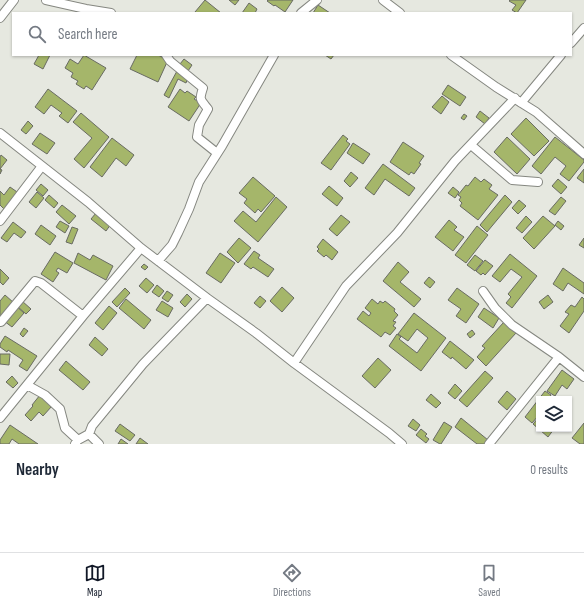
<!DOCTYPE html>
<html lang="en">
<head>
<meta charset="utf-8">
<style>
  body { margin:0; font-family:"Sofia Sans Condensed",sans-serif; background:#f2f2f3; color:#1f2937 }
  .controls { position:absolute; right:12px; bottom:12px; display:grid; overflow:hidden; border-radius:0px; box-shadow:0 1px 3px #0004 }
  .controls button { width:36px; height:36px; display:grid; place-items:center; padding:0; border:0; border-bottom:1px solid #e0e1e3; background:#fff; color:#1f2937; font:20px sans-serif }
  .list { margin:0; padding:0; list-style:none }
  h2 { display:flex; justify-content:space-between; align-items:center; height:52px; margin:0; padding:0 16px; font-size:17px }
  h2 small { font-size:13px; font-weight:400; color:#747a83 }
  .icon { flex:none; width:22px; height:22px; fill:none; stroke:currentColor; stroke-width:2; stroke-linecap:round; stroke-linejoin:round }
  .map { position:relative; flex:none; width:584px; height:444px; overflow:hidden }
  .search { position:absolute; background:#fff; box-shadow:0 1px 3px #0004; left:12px; right:12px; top:12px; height:44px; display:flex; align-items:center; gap:10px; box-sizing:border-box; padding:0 14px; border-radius:0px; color:#747a83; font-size:15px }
  .sheet { height:108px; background:#fff }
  nav { display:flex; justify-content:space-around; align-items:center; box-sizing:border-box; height:56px; border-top:1px solid #e0e1e3; background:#fff; font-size:11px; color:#747a83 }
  nav a { display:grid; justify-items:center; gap:2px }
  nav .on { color:#111827 }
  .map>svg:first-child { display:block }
  .building { fill:#a5b66a; stroke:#696b63 }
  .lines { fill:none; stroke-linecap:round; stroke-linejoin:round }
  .street-casing { stroke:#858780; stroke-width:10 }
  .street { stroke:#fff; stroke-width:8 }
</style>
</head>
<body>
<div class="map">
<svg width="584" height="444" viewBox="0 0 584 444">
  <rect width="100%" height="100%" fill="#e6e8e0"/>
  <path class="building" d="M205 0 221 13H196L195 12Z
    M229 0H239L235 5Z
    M268 0H293L285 12 275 5 274 6 267 1Z
    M510 0H526L517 13 512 10 516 5 509 1Z
    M249 3 257 9 255 13H242Z
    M318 5 330 13H313Z
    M39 55H50L43 69 34 64Z
    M84 55 106 68 92 90 86 86 84 89 76 84 78 81 71 77 73 73 65 68 70 59 78 64Z
    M137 55H158L168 60 158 82 130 69Z
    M325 55H334L331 59Z
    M184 59 192 65 188 71 180 64Z
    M177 71 188 77 186 83 178 79 169 98 164 95Z
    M448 85 466 97 460 106 442 94Z
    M48 89 77 111 68 123 59 116 62 113 51 105 44 114 35 107Z
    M180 89 185 93 187 91 196 97 194 99 201 103 189 121 168 107Z
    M442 96 449 102 441 114 432 107Z
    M480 111 489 118 485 124 476 117Z
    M81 113 109 137 84 168 74 159 92 138 73 122Z
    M464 114 467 116 464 120 461 118Z
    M526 118 549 141 534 156 511 134Z
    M28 121 33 126 26 134 21 130Z
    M40 133 55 143 47 154 32 144Z
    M343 135 348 139 346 141 350 144 331 170 321 163Z
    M507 137 530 159 517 174 494 152Z
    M555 137 584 160V162L569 181 560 174 566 166 555 157 541 174 532 166Z
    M112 138 134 155 126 166 116 158 102 177 90 167Z
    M403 142 424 156 419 163 421 164 414 174 411 172 409 175 390 162Z
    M353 143 370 154 363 164 347 153Z
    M1 155 7 160 0 169 2 170 0 174V157Z
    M383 164 415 188 409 196 385 179 374 195 365 188Z
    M584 169V183L577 178Z
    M351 172 358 178 350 187 344 181Z
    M253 177 275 196 261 212 258 209 255 213 244 203 247 199 239 193Z
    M475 177 481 182 484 179 492 185 489 189 498 195 478 220 460 206 462 203 459 200 461 197 458 195 466 185 468 186Z
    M558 179 567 187 561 194 552 186Z
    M41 184 48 190 43 196 36 190Z
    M329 186 343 198 337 206 322 194Z
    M10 187 20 194 6 211 0 205V191L4 195Z
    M453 187 459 192 455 198 448 193Z
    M37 192 44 198 36 208 29 202Z
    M49 195 58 203 54 208 45 200Z
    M505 195 512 202 487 232 480 225Z
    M276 197 287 207 258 242 234 221 243 211 256 222Z
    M561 197 566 201 555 215 549 211Z
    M519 200 526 206 518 214 512 208Z
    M62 205 76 216 69 224 56 212Z
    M96 213 111 224 106 231 91 219Z
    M341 215 350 222 337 236 329 229Z
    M526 216 532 222 522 233 516 228Z
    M543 216 555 226 534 249 523 238Z
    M449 220 457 227 454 230 464 237 453 251 435 237Z
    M60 221 69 226 65 233 56 227Z
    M558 221 564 226 561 230 555 225Z
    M13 222 26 232 21 238 14 233 7 242 1 238Z
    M41 225 56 236 50 245 35 234Z
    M477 226 488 235 466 263 455 255Z
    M72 227 78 229 72 244 66 242Z
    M239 238 251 248 238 263 227 252Z
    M584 238V248L579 245Z
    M323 239 338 252 332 260 326 255 324 257 317 251 319 249 317 247Z
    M254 251 260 255 258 258 274 269 268 277 253 267 251 269 244 264Z
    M55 252 73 263 67 273 58 268 56 271 59 273 53 282 41 274Z
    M78 253 90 260 93 255 113 266 106 280 74 263Z
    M220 253 235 263 221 283 206 273Z
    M510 254 537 276 512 308 506 303 511 297 508 294 522 277 511 269 500 282 492 276Z
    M475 255 483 261 475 271 467 265Z
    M485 260 493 266 485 275 483 273 481 275 476 271Z
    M398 262 409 272 400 282 421 299 414 307 383 281Z
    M144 264 148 267 145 270 141 267Z
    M563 268 584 283V294L568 283 563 291 553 284Z
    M0 269 9 278 3 285 0 282Z
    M429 277 435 282 430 288 424 283Z
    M146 278 154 285 147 293 139 286Z
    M157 285 164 291 159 297 152 292Z
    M282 287 294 298 282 312 270 301Z
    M125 288 130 293 117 307 112 302Z
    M457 288 479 304 466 323 456 316 461 309 448 300Z
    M167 291 173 295 168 302 162 298Z
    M187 294 192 299 185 307 180 302Z
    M5 295 14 303 0 318V301Z
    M548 295 553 302 544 309 539 302Z
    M260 296 266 301 260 308 254 303Z
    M582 297 584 299V311L569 333 560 326 569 314 565 312 571 305 575 307Z
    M126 299 151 320 144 329 119 308Z
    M372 299 378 304 380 301 383 303 385 301 395 309 394 311 398 315 393 321 396 322 393 326 396 328 390 335 385 332 381 337 357 319 363 311 369 316 371 313 365 308Z
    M22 301 31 309 26 314 17 306Z
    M162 301 173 308 168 317 156 310Z
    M16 306 24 313 12 327 4 321Z
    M109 306 117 313 103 330 95 323Z
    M484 308 499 318 493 328 478 317Z
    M414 313 446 338 421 371 389 346 397 334 401 337 399 339 417 353 428 338 417 329 408 341 398 334Z
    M504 322 516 333 486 366 477 357 485 348 482 346Z
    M24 328 28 331 23 337 20 334Z
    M472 330 475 334 470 338 467 334Z
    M5 336 37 356 27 371 19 366 23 360 8 350 7 352 0 347V344Z
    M95 337 108 349 102 356 89 345Z
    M450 341 474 360 466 369 452 357 451 359 442 352Z
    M0 354H10L9 365 0 364Z
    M378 358 391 370 375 388 362 376Z
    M66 361 90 382 83 390 59 370Z
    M562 370 574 379 567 389 562 385 555 396 547 391Z
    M485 371 493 378 467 407 459 400Z
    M12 376 18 383 13 388 6 382Z
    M455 384 462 391 455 399 448 393Z
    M507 391 516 399 507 410 498 402Z
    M545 391 551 395 548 399H539V415L532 423 525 417Z
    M431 394 441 403 436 408 426 400Z
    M40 395 52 406 43 416 39 412 31 421 25 415 33 406 32 405Z
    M539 417V429H554L548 437 533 424Z
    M461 418 488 440 485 444H477L455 427Z
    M413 419 420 425 416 431 408 426Z
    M444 422 452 427 441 444H440L433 440Z
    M584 423V444H580L572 438Z
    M120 424 135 435 130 441 115 431Z
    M10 425 38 444H19L12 439 9 444H0V440Z
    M421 429 427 434 425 436 429 439 426 443 416 435Z
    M140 438 148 444H136Z
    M121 439 128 444H118Z"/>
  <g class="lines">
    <g class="street-casing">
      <path id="street" d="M46 0 86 9 111 13
        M383 0 400 13
        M301 13 317 0
        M0 18 14 0
        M571 43 584 28
        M166 55 170 61 203 88C199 100 200 99 208 109L199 125 197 137 217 153
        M451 55 496 87 536 112 584 154
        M521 103 561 55
        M0 133 88 202 141 248 207 298 256 333 294 363 389 433 402 444
        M471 145 512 180 538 182
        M0 221 42 166
        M158 261 172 245 178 233 189 209 199 182 222 146 274 55
        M483 291 495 308 512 325 559 357 584 377
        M0 322H1L35 281 41 283 83 316
        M294 363 346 286 397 233 455 161 515 98
        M27 385 45 395 60 409 65 428 78 440
        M0 418 83 316 141 248
        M89 434 99 444
        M75 444 78 440 89 434 92 426 143 364 207 298
        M489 444 559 357"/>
    </g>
    <use href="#street" class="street"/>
  </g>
</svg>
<div class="controls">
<button><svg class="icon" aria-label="layers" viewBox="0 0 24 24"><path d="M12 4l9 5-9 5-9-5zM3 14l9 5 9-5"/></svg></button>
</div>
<div class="search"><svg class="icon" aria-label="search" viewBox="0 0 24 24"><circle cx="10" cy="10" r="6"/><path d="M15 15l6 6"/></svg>Search here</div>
</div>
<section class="sheet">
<h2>Nearby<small>0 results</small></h2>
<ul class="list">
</ul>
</section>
<nav>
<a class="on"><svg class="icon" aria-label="map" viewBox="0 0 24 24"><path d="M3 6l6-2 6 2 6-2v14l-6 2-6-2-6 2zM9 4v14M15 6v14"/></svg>Map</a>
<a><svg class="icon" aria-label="directions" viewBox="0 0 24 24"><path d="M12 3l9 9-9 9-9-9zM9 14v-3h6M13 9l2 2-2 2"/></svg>Directions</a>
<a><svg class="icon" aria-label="saved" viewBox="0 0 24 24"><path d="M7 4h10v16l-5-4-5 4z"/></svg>Saved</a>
</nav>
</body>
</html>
